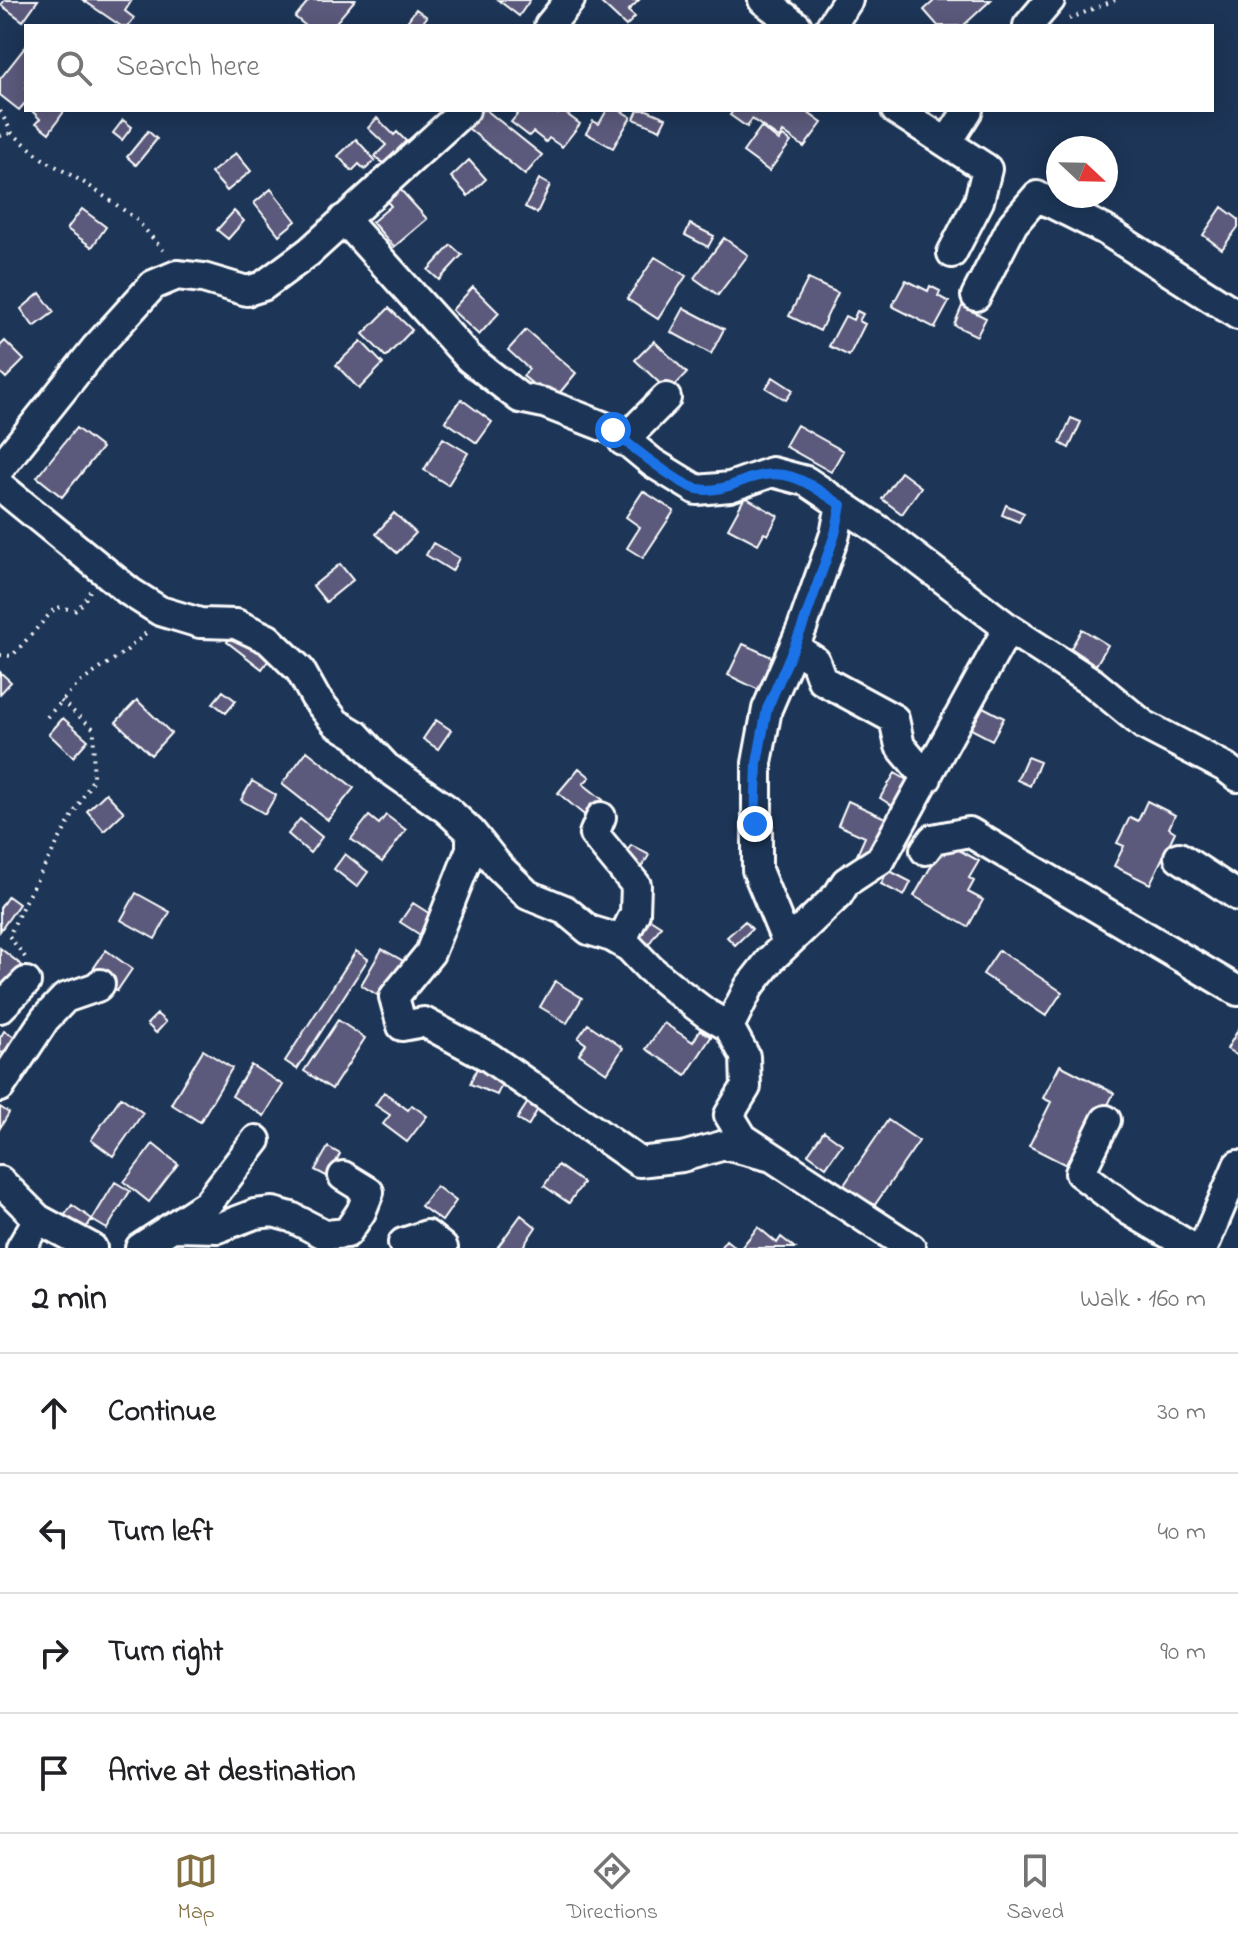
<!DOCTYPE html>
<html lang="en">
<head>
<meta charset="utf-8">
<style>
  body { margin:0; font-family:"Indie Flower",sans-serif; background:#f6f6f6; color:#202124 }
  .compass { position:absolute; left:1046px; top:136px; width:72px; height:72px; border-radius:50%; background:#fff; box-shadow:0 4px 20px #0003; rotate:112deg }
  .stop { position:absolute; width:24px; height:24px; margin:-18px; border:6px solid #1a73e8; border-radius:50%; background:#fff }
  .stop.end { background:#1a73e8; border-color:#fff; box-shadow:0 2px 8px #0008 }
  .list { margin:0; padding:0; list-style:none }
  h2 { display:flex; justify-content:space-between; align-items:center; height:104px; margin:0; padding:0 32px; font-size:34px }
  h2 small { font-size:26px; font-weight:400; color:#757577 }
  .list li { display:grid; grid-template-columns:52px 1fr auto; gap:24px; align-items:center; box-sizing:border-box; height:120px; padding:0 32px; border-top:2px solid #e0e0e0 }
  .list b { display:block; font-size:30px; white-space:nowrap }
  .list em { font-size:26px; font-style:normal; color:#757577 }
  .icon { flex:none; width:44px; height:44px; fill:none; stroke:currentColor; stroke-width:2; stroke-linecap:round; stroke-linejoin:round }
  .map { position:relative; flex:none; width:1238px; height:1248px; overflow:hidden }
  .search { position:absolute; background:#fff; box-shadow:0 4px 20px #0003; left:24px; right:24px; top:24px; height:88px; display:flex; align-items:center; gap:20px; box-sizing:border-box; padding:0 28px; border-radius:0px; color:#757577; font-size:30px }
  .sheet { height:584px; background:#fff }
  nav { display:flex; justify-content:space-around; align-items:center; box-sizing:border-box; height:112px; border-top:2px solid #e0e0e0; background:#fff; font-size:22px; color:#757577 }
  nav a { display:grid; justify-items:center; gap:4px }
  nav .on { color:#847042 }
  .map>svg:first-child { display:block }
  .building { fill:#5c5a7b; stroke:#fff; stroke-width:2 }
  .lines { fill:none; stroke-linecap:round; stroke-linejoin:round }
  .minor-casing { stroke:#fff; stroke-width:34 }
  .path { stroke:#fff; stroke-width:4; stroke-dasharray:2 6; stroke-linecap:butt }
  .minor { stroke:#1d3557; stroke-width:28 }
  .route { stroke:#1a73e8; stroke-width:10 }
</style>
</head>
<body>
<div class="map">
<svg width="1238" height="1248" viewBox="0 0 1238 1248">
  <rect width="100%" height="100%" fill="#1d3557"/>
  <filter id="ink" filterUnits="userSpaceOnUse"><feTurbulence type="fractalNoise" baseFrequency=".0125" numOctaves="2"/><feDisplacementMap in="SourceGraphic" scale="16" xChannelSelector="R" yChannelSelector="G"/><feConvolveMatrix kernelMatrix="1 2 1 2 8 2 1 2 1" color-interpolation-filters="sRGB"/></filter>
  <g filter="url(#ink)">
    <path class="building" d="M5 0H38L23 21 1 5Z
      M83 0H132L125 11 134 18 128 26H121Z
      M309 0H355L333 26H306L295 17Z
      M498 0H530L519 16Z
      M598 0H639L628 11 635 17 626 26Z
      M935 0H991L963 26H938L924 10Z
      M416 9 427 17 420 26H404Z
      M26 46V102L19 110 0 95V79Z
      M31 110H65L49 133 36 123 40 119Z
      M482 110H486L542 155 525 175 468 128Z
      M521 110H552L558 114 561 110 580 124 562 147 549 138 546 142 533 132 529 136 511 122Z
      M607 110H619L631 117 613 148 586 133 593 121 599 124Z
      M638 110H647L666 118 660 130 634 119Z
      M734 110H804L822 123 804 147 783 132 779 138 752 119 747 127 730 115Z
      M377 118 394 135 397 132 406 141 384 164 375 156 386 145 368 128Z
      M123 120 132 127 122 140 113 133Z
      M761 127 779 141 783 136 791 142 769 171 743 152Z
      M148 131 157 139 136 165 127 157Z
      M356 139 375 160 365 170 359 164 352 171 338 156Z
      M236 153 251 171 227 191 211 173Z
      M469 160 486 179 468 196 451 177Z
      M539 179 550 185 537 213 525 207Z
      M399 188 427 219 394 247 372 222 391 206 386 200Z
      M271 189 296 221 279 235 254 203Z
      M1222 207 1238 219V227L1222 249 1203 235Z
      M82 209 106 227 92 247 67 229Z
      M234 211 244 221 228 239 217 230Z
      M690 224 714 236 708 247 685 235Z
      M724 238 748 255 718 295 694 278Z
      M451 245 462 255 439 280 428 270Z
      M655 257 686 276 658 319 627 299Z
      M808 279 838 293 820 331 789 316Z
      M906 280 928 291 930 286 940 291 938 296 949 302 935 328 892 306Z
      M473 287 499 313 479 335 452 310Z
      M40 293 54 312 34 327 21 309Z
      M962 306 986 318 977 336 954 325Z
      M389 308 412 330 386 357 363 334Z
      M684 308 724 329 711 354 671 332Z
      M857 311 863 314 859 321 865 324 849 356 829 346 845 316 853 320Z
      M526 330 576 373 557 396 549 389 545 394 523 376 529 369 508 350Z
      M5 341 24 360 6 378 0 372V346Z
      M361 341 383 364 359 389 336 365Z
      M654 341 687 373 669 392 635 360Z
      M773 377 793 390 786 400 766 388Z
      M461 399 492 422 477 443 445 421Z
      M1071 418 1081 422 1069 448 1060 443Z
      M797 425 843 451 831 472 785 446Z
      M76 428 102 448 62 497 37 477Z
      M443 438 468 453 448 485 424 470Z
      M901 472 921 487 902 514 882 499Z
      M643 491 674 511 643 558 627 548 640 527 626 517Z
      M745 497 778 516 768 535 764 533 758 544 728 528Z
      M1006 505 1024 513 1019 522 1002 515Z
      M394 513 416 533 397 553 376 534Z
      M433 543 459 558 452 571 426 555Z
      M340 564 353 580 326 602 313 586Z
      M1082 629 1108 645 1096 665 1071 648Z
      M236 630 271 657 262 669 227 642Z
      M743 644 776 659 761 691 728 675Z
      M0 672 11 682 0 694Z
      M223 691 236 701 226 713 213 703Z
      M137 700 171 733 151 755 116 722Z
      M983 707 1004 718 992 740 971 729Z
      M63 718 88 740 73 757 49 734Z
      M436 720 451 730 438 749 423 739Z
      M307 751 354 788 328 820 282 784Z
      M1027 757 1040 762 1030 786 1017 780Z
      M579 768 590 777 583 784 603 800 589 819 558 793Z
      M895 773 919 787 904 813 880 798Z
      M252 781 276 795 265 814 241 800Z
      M106 793 124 812 104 831 87 811Z
      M848 801 892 821 873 862 857 855 865 837 838 825Z
      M1147 801 1175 815 1169 828 1175 832 1150 884 1114 866 1124 846 1117 843 1130 817 1138 821Z
      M386 815 406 830 382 862 351 839 369 816 379 824Z
      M300 819 322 837 310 853 288 834Z
      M631 845 649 855 640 871 622 861Z
      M950 845 979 861 969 878 974 881 968 892 983 900 968 927 914 896 940 851 945 854Z
      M345 854 368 872 357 887 334 869Z
      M888 870 911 882 904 896 881 884Z
      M136 893 170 912 155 939 121 920Z
      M8 896 19 904 0 931V908Z
      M413 903 438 919 425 938 400 922Z
      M650 919 661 926 647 947 636 940Z
      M745 921 752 929 735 945 727 937Z
      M0 948 25 968 7 990 0 984Z
      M382 949 405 962 384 999 361 985Z
      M106 950 132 969 117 991 91 972Z
      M999 950 1062 992 1046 1016 983 974Z
      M356 951 368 959 297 1069 285 1061Z
      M555 981 582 998 567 1023 540 1007Z
      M157 1014 166 1022 156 1033 147 1024Z
      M338 1020 365 1038 332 1089 304 1071Z
      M664 1023 693 1042 700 1030 711 1037 686 1075 646 1049Z
      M588 1024 623 1048 607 1073 579 1054 586 1044 578 1038Z
      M1238 1030V1056L1227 1049Z
      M4 1031 17 1038 8 1056 0 1052V1038Z
      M203 1050 232 1068 200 1122 171 1104Z
      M479 1063 506 1075 497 1095 470 1084Z
      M251 1065 283 1085 264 1116 232 1096Z
      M1060 1065 1114 1093 1080 1160 1070 1156 1066 1165 1029 1146 1051 1102 1043 1098Z
      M384 1092 408 1110 412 1105 427 1116 407 1142 383 1124 390 1115 375 1105Z
      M121 1097 143 1113 113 1156 91 1140Z
      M528 1102 538 1109 528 1126 517 1119Z
      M0 1107 9 1113 0 1128Z
      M888 1120 919 1141 874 1206 844 1185Z
      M824 1131 842 1144 826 1167 808 1154Z
      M153 1144 178 1164 149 1202 124 1182Z
      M328 1147 340 1154 328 1177 315 1170Z
      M558 1165 583 1183 569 1203 544 1186Z
      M115 1182 130 1191 107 1229 92 1220Z
      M436 1186 456 1201 442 1221 421 1206Z
      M72 1205 92 1219 82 1234 62 1219Z
      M521 1215 536 1227 522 1248H497Z
      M758 1227 777 1243 781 1237 795 1248H741Z
      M726 1240 735 1247 734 1248H720Z"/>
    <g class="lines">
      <g class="minor-casing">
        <path id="minor" d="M763 0 797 26
          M549 26 570 0
          M831 26 848 0
          M1028 26 1050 0
          M896 110 987 169 979 201 952 253
          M947 143 968 110
          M344 219 469 358 520 398 544 403 613 430 653 463 697 490 730 487 772 472 806 481 882 532 1008 628 1093 683 1144 725 1225 767 1238 777
          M976 296 1013 224 1037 196 1105 230 1238 315
          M623 441 666 398
          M0 468 95 349 153 285 177 275 203 278 247 291 263 286 309 252 465 110
          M0 486 130 592 160 611 200 623 236 624 268 639 300 670 315 697 336 723 356 735 386 767 446 809 471 832V849L430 953 394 997 402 1026 424 1022 489 1057 639 1162 682 1157 725 1145 772 1157
          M794 647 815 661 822 680 894 719 900 746 927 778
          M601 817 594 834 636 885 635 913 621 942
          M471 832 499 867 528 895 565 910 589 930 612 937 629 947 649 968 678 992 707 1014 729 1027 745 1056 746 1087 729 1115 743 1138 911 1248
          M925 850 933 839 969 832 1238 991
          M1179 857 1238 896
          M787 943 757 870V763L767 709 802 628 835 534 841 505
          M0 1008 26 982
          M729 1027 749 987 771 959 838 895 846 882 881 859 1008 628
          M0 1087 45 1019 65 998 97 987 100 984
          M1106 1120 1080 1173 1130 1211 1193 1248
          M0 1181 38 1219 92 1248
          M174 1227 218 1228 255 1214 273 1212 291 1217 326 1235 347 1233 361 1212 369 1192 343 1176
          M403 1243 427 1235 443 1248
          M21 1248 38 1219
          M140 1248 207 1204 256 1140
          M1203 1248 1238 1165"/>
      </g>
      <path class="path" d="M1069 19 1115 0
        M0 111 12 133 43 159 88 185 135 218 165 252
        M0 136 12 133
        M0 655 12 656 56 607 75 610 83 603 90 591
        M47 717 78 684 126 651 146 633
        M25 957 9 936 24 903 93 779 94 729 61 701"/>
      <use href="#minor" class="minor"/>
    </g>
  </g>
  <g class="lines" filter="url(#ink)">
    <path class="route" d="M613 430C626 443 682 487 698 489 712 492 728 487 740 482 784 463 805 481 841 505L835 534 802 628 767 709 757 763 755 824"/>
  </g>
</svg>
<svg class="compass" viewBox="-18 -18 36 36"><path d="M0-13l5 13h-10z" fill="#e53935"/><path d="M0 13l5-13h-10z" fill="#757577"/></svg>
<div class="stop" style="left:613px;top:430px"></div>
<div class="stop end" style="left:755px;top:824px"></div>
<div class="search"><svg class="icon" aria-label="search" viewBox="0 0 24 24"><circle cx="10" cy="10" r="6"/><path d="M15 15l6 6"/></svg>Search here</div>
</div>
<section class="sheet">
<h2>2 min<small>Walk · 160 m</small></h2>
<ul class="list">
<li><svg class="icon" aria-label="ahead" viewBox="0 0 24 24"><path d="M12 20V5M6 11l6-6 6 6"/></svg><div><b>Continue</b></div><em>30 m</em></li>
<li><svg class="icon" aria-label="left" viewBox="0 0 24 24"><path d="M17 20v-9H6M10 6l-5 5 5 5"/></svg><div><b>Turn left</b></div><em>40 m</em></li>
<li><svg class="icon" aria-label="right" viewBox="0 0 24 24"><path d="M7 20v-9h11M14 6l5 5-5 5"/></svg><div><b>Turn right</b></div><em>90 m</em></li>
<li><svg class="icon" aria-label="arrive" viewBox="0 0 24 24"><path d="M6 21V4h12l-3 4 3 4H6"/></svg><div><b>Arrive at destination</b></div></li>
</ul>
</section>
<nav>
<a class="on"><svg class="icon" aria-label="map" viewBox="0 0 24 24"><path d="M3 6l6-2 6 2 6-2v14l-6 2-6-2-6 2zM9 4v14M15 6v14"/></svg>Map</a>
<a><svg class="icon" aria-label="directions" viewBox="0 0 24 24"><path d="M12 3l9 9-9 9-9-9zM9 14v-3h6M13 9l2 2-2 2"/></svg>Directions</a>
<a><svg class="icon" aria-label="saved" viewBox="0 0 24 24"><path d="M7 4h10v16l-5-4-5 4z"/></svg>Saved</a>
</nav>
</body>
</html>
